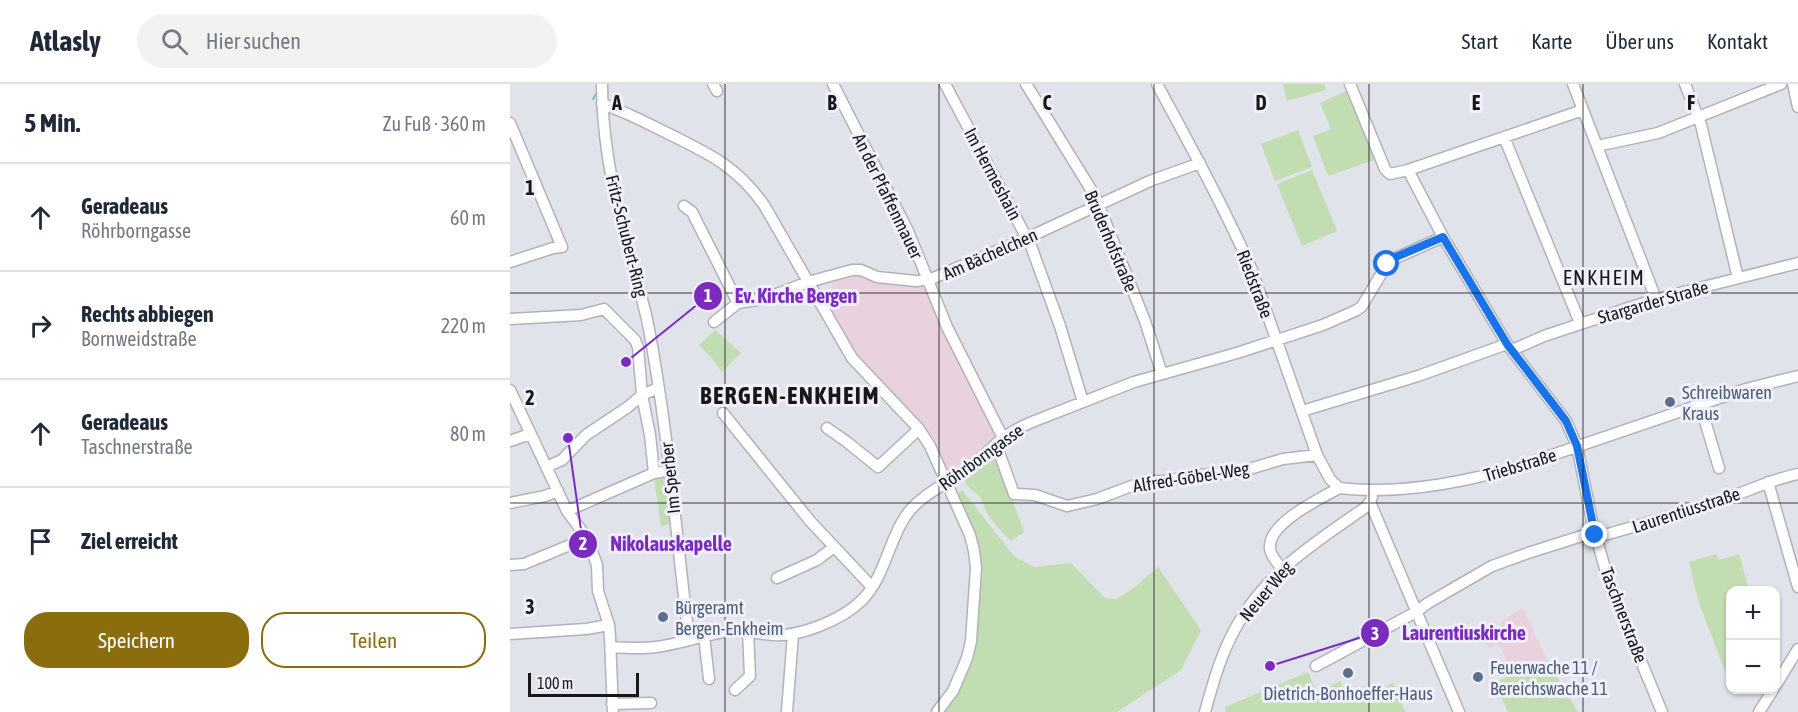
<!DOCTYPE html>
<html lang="de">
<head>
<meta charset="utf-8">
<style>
  body { margin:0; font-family:"Asap Condensed",sans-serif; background:#f2f2f3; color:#1f2937 }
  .controls { position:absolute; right:18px; bottom:18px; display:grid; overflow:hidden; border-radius:12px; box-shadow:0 2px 4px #0004 }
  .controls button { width:54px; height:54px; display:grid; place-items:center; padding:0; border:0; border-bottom:2px solid #e0e1e3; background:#fff; color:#1f2937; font:30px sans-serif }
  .scale { position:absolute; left:18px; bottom:15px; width:111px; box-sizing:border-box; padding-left:6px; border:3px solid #18181b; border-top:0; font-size:16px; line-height:21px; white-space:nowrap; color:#18181b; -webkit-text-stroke:4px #eff0f9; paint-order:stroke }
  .stop { position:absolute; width:18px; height:18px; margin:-14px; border:4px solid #1a73e8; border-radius:50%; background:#fff }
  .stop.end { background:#1a73e8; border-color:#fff; box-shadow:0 2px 6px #0008 }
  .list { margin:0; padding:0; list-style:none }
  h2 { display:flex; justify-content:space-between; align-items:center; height:78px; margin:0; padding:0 24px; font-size:26px }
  h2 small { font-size:20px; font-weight:400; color:#747a83 }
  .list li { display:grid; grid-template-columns:39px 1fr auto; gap:18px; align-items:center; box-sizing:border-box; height:108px; padding:0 24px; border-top:2px solid #e0e1e3 }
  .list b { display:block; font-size:22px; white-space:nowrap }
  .list p { margin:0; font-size:20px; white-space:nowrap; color:#747a83 }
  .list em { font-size:20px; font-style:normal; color:#747a83 }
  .actions { display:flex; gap:12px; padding:18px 24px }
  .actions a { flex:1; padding:14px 0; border:2px solid #8b6d0e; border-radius:24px; text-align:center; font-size:21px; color:#8b6d0e }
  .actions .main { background:#8b6d0e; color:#fff }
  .icon { flex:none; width:33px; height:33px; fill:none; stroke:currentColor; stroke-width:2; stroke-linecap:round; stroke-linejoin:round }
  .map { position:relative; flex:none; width:1288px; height:628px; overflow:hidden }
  header { display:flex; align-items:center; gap:36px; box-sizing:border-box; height:84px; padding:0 30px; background:#fff; border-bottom:2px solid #e0e1e3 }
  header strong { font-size:28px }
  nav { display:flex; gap:33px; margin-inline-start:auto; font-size:21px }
  .search { width:420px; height:54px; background:#f2f2f3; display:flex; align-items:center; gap:15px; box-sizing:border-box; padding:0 21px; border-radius:33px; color:#747a83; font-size:22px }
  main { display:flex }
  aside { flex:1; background:#fff }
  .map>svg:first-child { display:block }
  .education { fill:#e9d2de }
  .green { fill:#c2ddb2 }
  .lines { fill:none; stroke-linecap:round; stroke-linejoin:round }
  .stream { stroke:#71c0c1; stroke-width:2 }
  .minor-casing { stroke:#b1b2bb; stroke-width:13 }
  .minor { stroke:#fff; stroke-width:10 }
  .route { stroke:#1a73e8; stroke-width:8 }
  .grid { fill:none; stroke:#18181b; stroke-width:1.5; stroke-opacity:0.55 }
  .service-dot { fill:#5c6f8a; stroke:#eff0f9; stroke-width:2 }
  .labels { text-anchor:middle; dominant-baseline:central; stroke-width:6; stroke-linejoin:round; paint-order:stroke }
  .street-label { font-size:18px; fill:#18181b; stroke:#eff0f9 }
  .service-label { font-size:18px; fill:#4e5e75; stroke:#eff0f9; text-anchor:start }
  .quarter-label { font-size:21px; letter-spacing:1.5px; fill:#18181b; stroke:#eff0f9 }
  .district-label { font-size:24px; font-weight:bold; letter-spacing:1.5px; fill:#18181b; stroke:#eff0f9 }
  .grid-label { font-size:20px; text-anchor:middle; font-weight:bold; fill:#18181b; stroke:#eff0f9; stroke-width:6; stroke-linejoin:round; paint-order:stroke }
  .leader { fill:none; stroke:#7b2cbf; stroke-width:2 }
  .callout-dot { fill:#7b2cbf; stroke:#eff0f9; stroke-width:2 }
  .mark-label { font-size:18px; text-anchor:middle; font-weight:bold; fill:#fff }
  .callout-label { font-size:20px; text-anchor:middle; font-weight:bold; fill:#7b2cbf; stroke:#eff0f9; stroke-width:6; stroke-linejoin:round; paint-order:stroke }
</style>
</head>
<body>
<header>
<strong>Atlasly</strong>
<div class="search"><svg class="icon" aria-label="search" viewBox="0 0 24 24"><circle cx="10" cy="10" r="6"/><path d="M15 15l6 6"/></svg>Hier suchen</div>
<nav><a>Start</a><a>Karte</a><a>Über uns</a><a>Kontakt</a></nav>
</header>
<main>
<aside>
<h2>5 Min.<small>Zu Fuß · 360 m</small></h2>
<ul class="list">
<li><svg class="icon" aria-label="ahead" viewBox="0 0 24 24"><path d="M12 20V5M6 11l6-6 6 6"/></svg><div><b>Geradeaus</b><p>Röhrborngasse</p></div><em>60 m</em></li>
<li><svg class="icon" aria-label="right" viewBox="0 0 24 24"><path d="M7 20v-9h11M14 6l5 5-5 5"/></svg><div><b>Rechts abbiegen</b><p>Bornweidstraße</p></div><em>220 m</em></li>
<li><svg class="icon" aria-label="ahead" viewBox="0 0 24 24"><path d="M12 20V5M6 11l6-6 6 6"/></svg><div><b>Geradeaus</b><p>Taschnerstraße</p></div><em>80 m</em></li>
<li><svg class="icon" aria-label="arrive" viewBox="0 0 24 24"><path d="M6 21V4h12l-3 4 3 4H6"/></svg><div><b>Ziel erreicht</b></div></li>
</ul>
<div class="actions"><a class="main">Speichern</a><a>Teilen</a></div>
</aside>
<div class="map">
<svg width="1288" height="628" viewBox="0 0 1288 628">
  <rect width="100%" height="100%" fill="#e1e3eb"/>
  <path class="education" d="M349 189 367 197 411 202 419 208 487 351 458 383 446 388 437 385 426 357 348 278 310 215 321 208 322 197Z
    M1013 524 1038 578 1002 591 989 560 979 564 972 553 988 543 994 535Z"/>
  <path class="green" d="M773 0H814L816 6 777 17Z
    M838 6 867 75 818 92 803 52 821 45 810 19Z
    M788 46 802 83 765 97 751 60Z
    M802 86 827 147 792 162 767 100Z
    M205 246 231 269 212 288 200 272 189 261Z
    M478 373H484L489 378 514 448 501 457C491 447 482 438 476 427 474 423 472 417 470 413 464 406 452 402 456 391Z
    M154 391 155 395H157L162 438 151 443 144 393Z
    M452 406 504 472 524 483 561 479 595 514 606 515 625 503 648 483 691 546 671 586 607 628H433L461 574 469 485 445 412Z
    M1206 470 1209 476 1229 470 1239 506H1220V595L1216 590 1188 516 1179 478Z
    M1038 578 1068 628H998L984 598Z
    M798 588 807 609 830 597 841 619 883 599 895 628H716L715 623Z"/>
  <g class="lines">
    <path class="stream" d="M83 15 86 10"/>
    <g class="minor-casing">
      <path id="minor" d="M92 0C92 53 102 105 116 157 123 185 132 212 138 240 158 344 166 450 179 555
        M203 0 207 7
        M323 0 398 147 437 243 493 354
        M435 0 521 162 550 242 573 318
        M516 0 585 112 635 237 652 290
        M647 0C680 61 713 121 741 184L807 371 820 395 829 404
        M840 0 875 85 880 90 898 86 1073 26
        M1063 0 1146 215
        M1175 0 1191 41 1228 194
        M1283 0 1288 23
        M92 20C114 27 135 38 155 48 197 69 226 81 254 121L342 274 409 345 420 362 460 451 464 467 466 484 461 557 457 574 443 607 427 628
        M0 39 52 163 43 164 0 178
        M994 53 1070 239
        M1087 62 1148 49 1271 0
        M898 86 933 153 997 260 1056 337 1067 362 1083 442 1100 502 1152 628
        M174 122 182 128 228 219
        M0 235 71 231 94 225 125 256 128 263 132 311 140 351 144 389
        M204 238 228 219 254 215 298 198 342 186H351L367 193 406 197 421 195 517 154 640 97 690 79
        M1002 266 1034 252 1146 215 1288 179
        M0 306 57 427 77 454 87 481 88 507 99 541 100 553 103 628
        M1190 320 1209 384
        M792 327 908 292 997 260
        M213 329 300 437 362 503
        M317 344 337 358 368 383 409 345
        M0 357 20 350
        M486 360 504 410 525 411 557 422 587 415 635 397H656L685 391 726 389 773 375 807 371
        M36 383 52 376 76 351 118 323 132 311 148 304
        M1258 398 1288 503
        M829 404C887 411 951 399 1007 383L1236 305 1288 292
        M862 413 860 418 949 628
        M0 419 35 412 48 407
        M57 427 144 389 151 388
        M0 481 14 480 77 454
        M772 485C768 479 761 473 760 465 757 439 810 415 829 404
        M267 494 307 476 324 463
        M0 550 76 545 99 541
        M194 552 199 595
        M101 563C116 564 131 565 146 563 170 560 194 551 218 547 234 545 247 550 263 551 290 553 331 536 351 517 374 495 378 459 395 433 410 410 439 399 460 383 470 376 478 367 487 359 497 350 510 343 522 338L624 298 727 269 813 241 847 226 852 222 879 177 933 153
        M806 582 906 528 918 519 982 482 1018 469 1078 450 1091 452C1133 440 1176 428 1217 414 1241 406 1263 395 1288 390
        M1266 601 1288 565
        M225 606 240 592 238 547
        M102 620 141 619
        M277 628 283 550
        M695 628C704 595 713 563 732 533 762 485 810 455 856 423L860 418
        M1249 628 1263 606"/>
    </g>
    <use href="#minor" class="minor"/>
  </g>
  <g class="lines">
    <path class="route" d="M877 180 881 175 933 153 997 260 1056 337 1067 362 1085 451"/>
  </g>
  <path class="grid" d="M215 0V628M429 0V628M644 0V628M859 0V628M1073 0V628M0 209H1288M0 419H1288"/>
  <g class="service-dot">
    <circle cx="1160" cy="318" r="6"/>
    <circle cx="153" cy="533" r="6"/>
    <circle cx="838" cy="589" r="6"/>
    <circle cx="968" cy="593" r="6"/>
  </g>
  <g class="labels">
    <g class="street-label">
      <text transform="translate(483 90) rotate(62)">Im Hermeshain</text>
      <text transform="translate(378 112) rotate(64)">An der Pfaffenmauer</text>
      <text transform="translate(117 152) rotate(76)">Fritz-Schubert-Ring</text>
      <text transform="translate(601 157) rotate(67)">Bruderhofstraße</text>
      <text transform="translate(480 170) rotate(-24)">Am Bächelchen</text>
      <text transform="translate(745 200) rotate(69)">Riedstraße</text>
      <text transform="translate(1143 218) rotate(-16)">Stargarder Straße</text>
      <text transform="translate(471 373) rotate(-36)">Röhrborngasse</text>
      <text transform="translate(1010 381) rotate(-17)">Triebstraße</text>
      <text transform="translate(681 393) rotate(-9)">Alfred-Göbel-Weg</text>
      <text transform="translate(160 394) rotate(-96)">Im Sperber</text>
      <text transform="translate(1176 426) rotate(-18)">Laurentiusstraße</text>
      <text transform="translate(756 507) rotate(-50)">Neuer Weg</text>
      <text transform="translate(1114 531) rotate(69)">Taschnerstraße</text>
    </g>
    <g class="service-label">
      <text x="1172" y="308">Schreibwaren<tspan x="1172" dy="21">Kraus</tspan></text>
      <text x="165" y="523">Bürgeramt<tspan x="165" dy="21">Bergen-Enkheim</tspan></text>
      <text x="980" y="583">Feuerwache 11 /<tspan x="980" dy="21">Bereichswache 11</tspan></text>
      <text x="838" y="609" text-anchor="middle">Dietrich-Bonhoeffer-Haus</text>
    </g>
    <g class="quarter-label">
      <text x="1094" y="193">ENKHEIM</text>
    </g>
    <g class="district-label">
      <text x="280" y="311">BERGEN-ENKHEIM</text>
    </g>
  </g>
  <g class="grid-label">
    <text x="107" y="26">A</text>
    <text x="322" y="26">B</text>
    <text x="537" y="26">C</text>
    <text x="751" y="26">D</text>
    <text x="966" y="26">E</text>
    <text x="1181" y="26">F</text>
    <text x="20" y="111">1</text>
    <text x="20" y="321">2</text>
    <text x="20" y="530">3</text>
  </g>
  <path class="leader" d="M116 278L198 212M58 354L73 460M760 582L865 549"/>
  <g class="callout-dot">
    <circle cx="116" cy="278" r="6"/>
    <circle cx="58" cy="354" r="6"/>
    <circle cx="760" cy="582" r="6"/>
    <circle cx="198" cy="212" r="15"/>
    <circle cx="73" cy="460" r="15"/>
    <circle cx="865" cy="549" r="15"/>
  </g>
  <g class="mark-label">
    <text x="198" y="218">1</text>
    <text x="73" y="466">2</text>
    <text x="865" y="556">3</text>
  </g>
  <g class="callout-label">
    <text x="286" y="219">Ev. Kirche Bergen</text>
    <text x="161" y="467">Nikolauskapelle</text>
    <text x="954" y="556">Laurentiuskirche</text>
  </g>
</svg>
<div class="controls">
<button>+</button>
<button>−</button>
</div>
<div class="scale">100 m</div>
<div class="stop" style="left:877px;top:180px"></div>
<div class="stop end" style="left:1085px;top:451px"></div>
</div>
</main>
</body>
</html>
